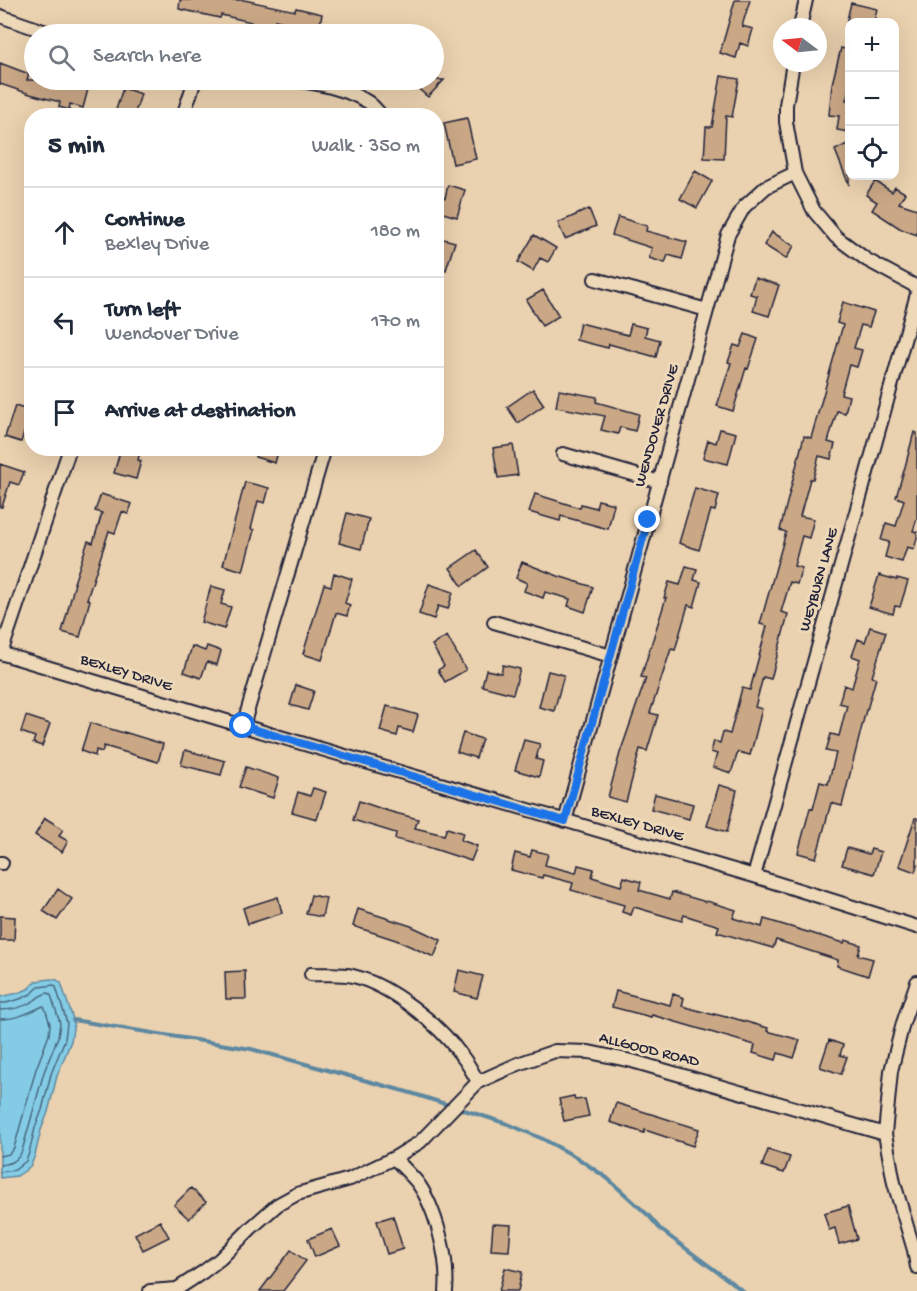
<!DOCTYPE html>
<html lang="en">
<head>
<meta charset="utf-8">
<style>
  body { margin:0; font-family:"Gochi Hand",sans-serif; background:#f2f2f3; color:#1f2937 }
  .controls { position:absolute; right:18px; top:18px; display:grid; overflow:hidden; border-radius:12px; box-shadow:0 6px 24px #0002 }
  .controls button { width:54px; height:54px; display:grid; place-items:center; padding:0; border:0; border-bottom:2px solid #e0e1e3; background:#fff; color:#1f2937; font:30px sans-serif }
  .compass { position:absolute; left:773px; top:18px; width:54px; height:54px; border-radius:50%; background:#fff; box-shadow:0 6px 24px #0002; rotate:286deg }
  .stop { position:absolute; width:18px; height:18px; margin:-14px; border:4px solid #1a73e8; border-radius:50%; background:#fff }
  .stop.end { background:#1a73e8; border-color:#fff; box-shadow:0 2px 6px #0008 }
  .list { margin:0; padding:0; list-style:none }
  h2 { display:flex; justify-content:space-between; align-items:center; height:78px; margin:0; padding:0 24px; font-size:26px }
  h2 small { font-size:20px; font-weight:400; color:#747a83 }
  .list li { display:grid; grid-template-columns:39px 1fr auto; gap:18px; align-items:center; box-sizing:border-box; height:90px; padding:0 24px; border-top:2px solid #e0e1e3 }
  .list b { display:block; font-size:22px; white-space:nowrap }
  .list p { margin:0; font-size:20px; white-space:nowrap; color:#747a83 }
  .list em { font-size:20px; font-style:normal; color:#747a83 }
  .icon { flex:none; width:33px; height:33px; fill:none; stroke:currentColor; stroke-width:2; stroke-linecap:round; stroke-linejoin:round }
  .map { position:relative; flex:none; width:917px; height:1291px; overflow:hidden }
  .search { position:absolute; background:#fff; box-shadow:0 6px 24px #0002; left:24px; top:24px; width:420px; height:66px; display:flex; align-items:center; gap:15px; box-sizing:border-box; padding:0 21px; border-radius:33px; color:#747a83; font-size:22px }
  .panel { position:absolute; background:#fff; box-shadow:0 6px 24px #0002; left:24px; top:108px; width:420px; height:348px; border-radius:24px }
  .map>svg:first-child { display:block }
  .water { fill:#84cce5; stroke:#5d88a1; stroke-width:1.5 }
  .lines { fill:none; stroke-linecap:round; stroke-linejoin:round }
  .shore { stroke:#49667f; stroke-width:1.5 }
  .stream { stroke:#5d88a1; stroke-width:4 }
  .building { fill:#caa886; stroke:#22223b; stroke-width:1.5 }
  .minor-casing { stroke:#22223b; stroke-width:16 }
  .minor { stroke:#edd8b7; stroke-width:12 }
  .route { stroke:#1a73e8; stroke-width:8 }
  .labels { text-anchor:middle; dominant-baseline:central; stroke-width:6; stroke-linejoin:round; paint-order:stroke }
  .street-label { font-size:16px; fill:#22223b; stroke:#edd8b7 }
</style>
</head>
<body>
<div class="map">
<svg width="917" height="1291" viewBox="0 0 917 1291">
  <rect width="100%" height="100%" fill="#ead1af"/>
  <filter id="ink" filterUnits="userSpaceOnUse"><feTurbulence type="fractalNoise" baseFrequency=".0167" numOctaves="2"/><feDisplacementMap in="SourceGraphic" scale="12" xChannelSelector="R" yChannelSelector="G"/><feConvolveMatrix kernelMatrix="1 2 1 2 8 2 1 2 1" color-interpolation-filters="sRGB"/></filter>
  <g filter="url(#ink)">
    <path class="water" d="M51 979 57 980 61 983 74 1022 71 1041 57 1076 48 1112 41 1130 35 1155 31 1165 26 1170 17 1176 0 1178V997L18 993 28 989 36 981Z"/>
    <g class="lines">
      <path class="shore" d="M0 1003H6L20 999 31 994 39 987 54 985 56 987 67 1023 65 1039 51 1074 42 1110 35 1128 29 1153 26 1161 15 1170 0 1172
        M0 1010C12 1010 25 1007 35 1000 40 996 42 994 48 993L51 995 60 1023 58 1037 44 1072 22 1151C17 1162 11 1163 0 1165
        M0 1019C16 1019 29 1013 43 1006L45 1008 50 1024 49 1035 36 1069 14 1148 9 1154 0 1156"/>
      <path class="stream" d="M73 1020 251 1049 411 1093 508 1124 543 1139 576 1157 607 1178 649 1216 661 1230 743 1291"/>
    </g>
    <path class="building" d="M180 0H244L295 11 296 8 322 14 319 30 275 20 272 32 250 28 251 22 221 15 220 18 179 9Z
      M735 0H750L742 26 753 29 748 46 740 43 736 58 720 53Z
      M851 3 877 9 874 22H857L847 20Z
      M841 48 849 50V88L846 100H849V132L837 130 839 116 829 115 832 84Z
      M0 63 29 74 27 80H51L88 89 83 108 70 104 69 110 59 107 60 102 30 94 0 84Z
      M721 76 739 79 732 117 726 116 724 159 704 158 706 127H712Z
      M408 80H444L428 97Z
      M123 88 141 94 134 116H114Z
      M467 118 476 159 453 164 444 123Z
      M849 143V185L835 150Z
      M695 171 712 181 697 208 680 199Z
      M875 181 892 192 895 187 905 193 899 203 917 209V235L901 229 872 210 877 202 866 195Z
      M448 185 465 190 457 217 436 211V196L445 198Z
      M589 209 596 226 565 239 558 223Z
      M618 217 647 226 646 231 687 242 682 259 668 255 665 263 649 258 652 248 612 235Z
      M772 232 794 246 786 259 764 245Z
      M534 235 556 248 548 262 540 258 533 271 518 262Z
      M436 237 455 242 446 270 436 267Z
      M755 278 779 285 769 316 753 311 757 296 750 294Z
      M543 290 559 316 542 326 526 300Z
      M843 302 874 312 869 327 861 325 854 348 862 350 857 367 849 365 841 394 849 396 845 413 837 411 828 442 835 444 831 459 819 456 813 479H810L800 516 814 519 809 538 802 536 794 566 802 568 797 584 790 582 781 612 788 614 771 679 763 677 755 707 762 709 754 741 750 755 738 752 731 773 713 767 717 754 711 752 714 741 720 743 723 732 730 734 742 688 750 690 767 626 760 624 786 532 780 530 804 436 811 438 843 325 837 323Z
      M580 323 628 335 631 324 647 328 645 336 660 340 656 357 609 344 608 348 576 340Z
      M745 334 758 339 748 369 746 368 733 411 717 406 731 363 728 362 734 345 740 347Z
      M533 389 544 405 518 423 507 407Z
      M559 390 597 397 596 402 639 414 635 431 620 427 618 434 601 430 605 416 556 407Z
      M15 406 31 411 21 442 5 437Z
      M720 429 736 433 728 464 703 458 708 440 716 443Z
      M914 432 917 433V518L913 531 917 532V538L914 549 907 547 902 562 885 557 889 542 881 540 886 523 896 526 904 500 896 497 905 467Z
      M513 445 518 475 498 478 493 448Z
      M121 448H141L138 460 141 461 136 479 114 473Z
      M258 448H279L275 463 255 457Z
      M0 464 24 472 19 485 10 482 2 507H0Z
      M245 482 269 488 265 503 258 501 251 529 254 530 243 571 223 565Z
      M695 488 719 495 715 511 711 510 699 550 679 543Z
      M101 494 132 504 128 514 122 512 115 533 109 531 87 599 90 600 80 637 62 632 75 583H74L88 541 93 543 102 513 95 511Z
      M535 494 580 508 581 504 596 508 598 500 614 504 608 529 561 516 560 521 529 512Z
      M347 513 369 519 361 549 339 543Z
      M476 550 488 567 462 586 450 568Z
      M522 562 558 576 593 587 585 612 568 606 570 599 545 592 543 598 524 591 527 583 516 578Z
      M686 566 697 569 694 580 701 582 694 607 688 605 675 650 671 649 650 713 658 715 647 751 640 749 626 802 608 797 620 753 646 678 641 677 666 598H664L669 582 680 585Z
      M334 573 352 579 345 603 350 605 347 616 336 613 322 660 303 654 324 584 331 586Z
      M879 575 897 580V578L908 581 900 607 895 606 893 614 869 607Z
      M429 584 453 592 448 609 438 606 434 619 419 614Z
      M211 586 225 590 221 604 231 607 224 629 201 622Z
      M870 627 886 632 872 677 876 678 867 710H866L842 806 831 803 816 858 798 853 810 808 813 809 820 782 828 784 836 753 826 751 831 734 839 736 847 705 839 703 844 685 852 688 860 659 852 656 858 639 865 642Z
      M447 636 466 670 445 682 438 670 444 666 432 645Z
      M192 646 205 651 207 646 221 651 217 665 207 662 201 678 184 672Z
      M503 665 520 669 513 694 482 686 486 670 501 673Z
      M548 671 564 675 554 711 539 707Z
      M296 685 314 691 308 710 290 705Z
      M387 706 418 715 413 732 399 728 397 736 380 731Z
      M26 716 50 724 42 746 33 743 35 737 21 732Z
      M90 723 124 733V732L163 744 158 762 104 746 102 752 96 750 95 756 81 751Z
      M463 733 482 739 476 758 457 752Z
      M524 740 540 744 536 759 543 761 539 777 515 770Z
      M185 750 225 761 221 775 181 765Z
      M246 767 279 778 273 798 239 787Z
      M719 785 737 790 727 832 707 826Z
      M313 788 326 792 317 819 292 812 298 792 310 796Z
      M655 794 693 804 689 819 651 809Z
      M359 801 388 811 418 819 415 828 444 835 447 828 463 833 461 840 477 846 471 861 431 848 395 839 396 833 353 820Z
      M45 818 63 829 59 836 68 841 62 852 35 835Z
      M915 818H917V865L915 872 899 866Z
      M847 848 869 854 871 849 881 852 874 874 842 865Z
      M532 850 548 854 545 865 576 873 578 865 594 869 592 877 621 886 624 877 641 882 639 890 670 899 672 892 706 902 707 901 736 910 733 918 762 927 764 919 844 943 845 940 861 945 858 955 873 959 868 976 837 966 838 960 776 940 773 948 717 932 719 926 684 915 682 921 634 907 631 915 622 912 624 905 571 890 573 883 543 875 542 878 511 870 515 853 530 857Z
      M58 889 72 899 57 920 43 911Z
      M311 895 326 898 322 917 306 914Z
      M278 897 282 913 248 924 243 908Z
      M358 909 411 926 441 940 434 957 396 940 353 926Z
      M0 916 15 917 14 940H0Z
      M459 970 483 976 477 998 454 992Z
      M245 971 246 999H226L225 972Z
      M616 991 670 1005 673 994 684 998 682 1006 714 1015V1014L726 1017V1016L768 1028 767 1031 800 1040 794 1058 778 1053 776 1060 753 1053 755 1045 652 1015 651 1017 612 1007Z
      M829 1040 843 1045 840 1055 847 1057 841 1074 820 1067Z
      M574 1096 575 1100 585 1099 589 1116 564 1121 559 1099Z
      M616 1103 699 1129 693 1146 645 1130 644 1133 610 1122Z
      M768 1150 790 1157 784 1173 762 1166Z
      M191 1188 206 1202 189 1219 174 1205Z
      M848 1206 857 1239 839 1244 835 1228 829 1230 824 1213Z
      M393 1216 403 1249 387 1254 377 1221Z
      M160 1221 169 1237 143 1250 135 1234Z
      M493 1224 511 1225 509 1251 491 1250Z
      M332 1229 340 1246 315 1257 308 1239Z
      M291 1250 306 1261 283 1291H260Z
      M505 1268 522 1272 518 1291H499Z"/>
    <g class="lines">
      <g class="minor-casing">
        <path id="minor" d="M0 16 52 34
          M800 27 806 0
          M793 63 786 105V122L795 173 814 211 836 237 867 260 917 287
          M293 80C318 83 347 89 368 102 373 105 377 111 382 116
          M183 116 195 80
          M595 279 707 310
          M563 454 660 482
          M494 622 611 656
          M0 653 243 726 754 876 917 927
          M1 653 70 448
          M243 726 325 448
          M565 821 728 235 744 207 766 187 795 173
          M0 863H2
          M754 876 917 294
          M311 974C324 975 340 973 353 976 390 985 439 1024 461 1055 468 1063 473 1073 478 1082
          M917 982 903 1023 891 1071 885 1134 894 1183 914 1250 917 1267
          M394 1158C402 1166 410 1174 417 1182 436 1208 449 1259 446 1291
          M150 1291 177 1289 203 1272 220 1259 251 1228 277 1205 297 1194 350 1179 394 1158 420 1142 478 1082 518 1064 555 1051 589 1052 632 1061 885 1134"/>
      </g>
      <use href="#minor" class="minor"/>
    </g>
  </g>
  <g class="lines" filter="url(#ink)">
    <path class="route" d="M243 726 565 821 648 520"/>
  </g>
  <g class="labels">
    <g class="street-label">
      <text transform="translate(658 426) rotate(-74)">WENDOVER DRIVE</text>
      <text transform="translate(820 580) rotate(-74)">WEYBURN LANE</text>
      <text transform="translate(126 674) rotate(17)">BEXLEY DRIVE</text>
      <text transform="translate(637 825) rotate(16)">BEXLEY DRIVE</text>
      <text transform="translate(649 1051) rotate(14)">ALLGOOD ROAD</text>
    </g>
  </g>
</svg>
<div class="controls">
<button>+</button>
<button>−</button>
<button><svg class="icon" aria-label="locate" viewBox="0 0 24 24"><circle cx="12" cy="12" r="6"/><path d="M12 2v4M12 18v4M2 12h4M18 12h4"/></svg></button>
</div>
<svg class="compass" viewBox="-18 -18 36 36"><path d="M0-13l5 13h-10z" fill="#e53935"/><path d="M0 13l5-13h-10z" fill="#747a83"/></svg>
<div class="stop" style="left:243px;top:726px"></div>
<div class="stop end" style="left:648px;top:520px"></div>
<div class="search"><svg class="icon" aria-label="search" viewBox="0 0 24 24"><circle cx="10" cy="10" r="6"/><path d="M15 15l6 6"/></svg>Search here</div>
<section class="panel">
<h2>5 min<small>Walk · 350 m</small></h2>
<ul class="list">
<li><svg class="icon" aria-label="ahead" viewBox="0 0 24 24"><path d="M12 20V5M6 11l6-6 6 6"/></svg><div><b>Continue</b><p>Bexley Drive</p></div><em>180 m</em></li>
<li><svg class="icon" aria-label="left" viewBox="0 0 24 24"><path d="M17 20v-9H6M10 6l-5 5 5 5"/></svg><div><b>Turn left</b><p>Wendover Drive</p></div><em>170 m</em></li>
<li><svg class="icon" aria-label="arrive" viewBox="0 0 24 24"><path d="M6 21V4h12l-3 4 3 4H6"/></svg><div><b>Arrive at destination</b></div></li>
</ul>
</section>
</div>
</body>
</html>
